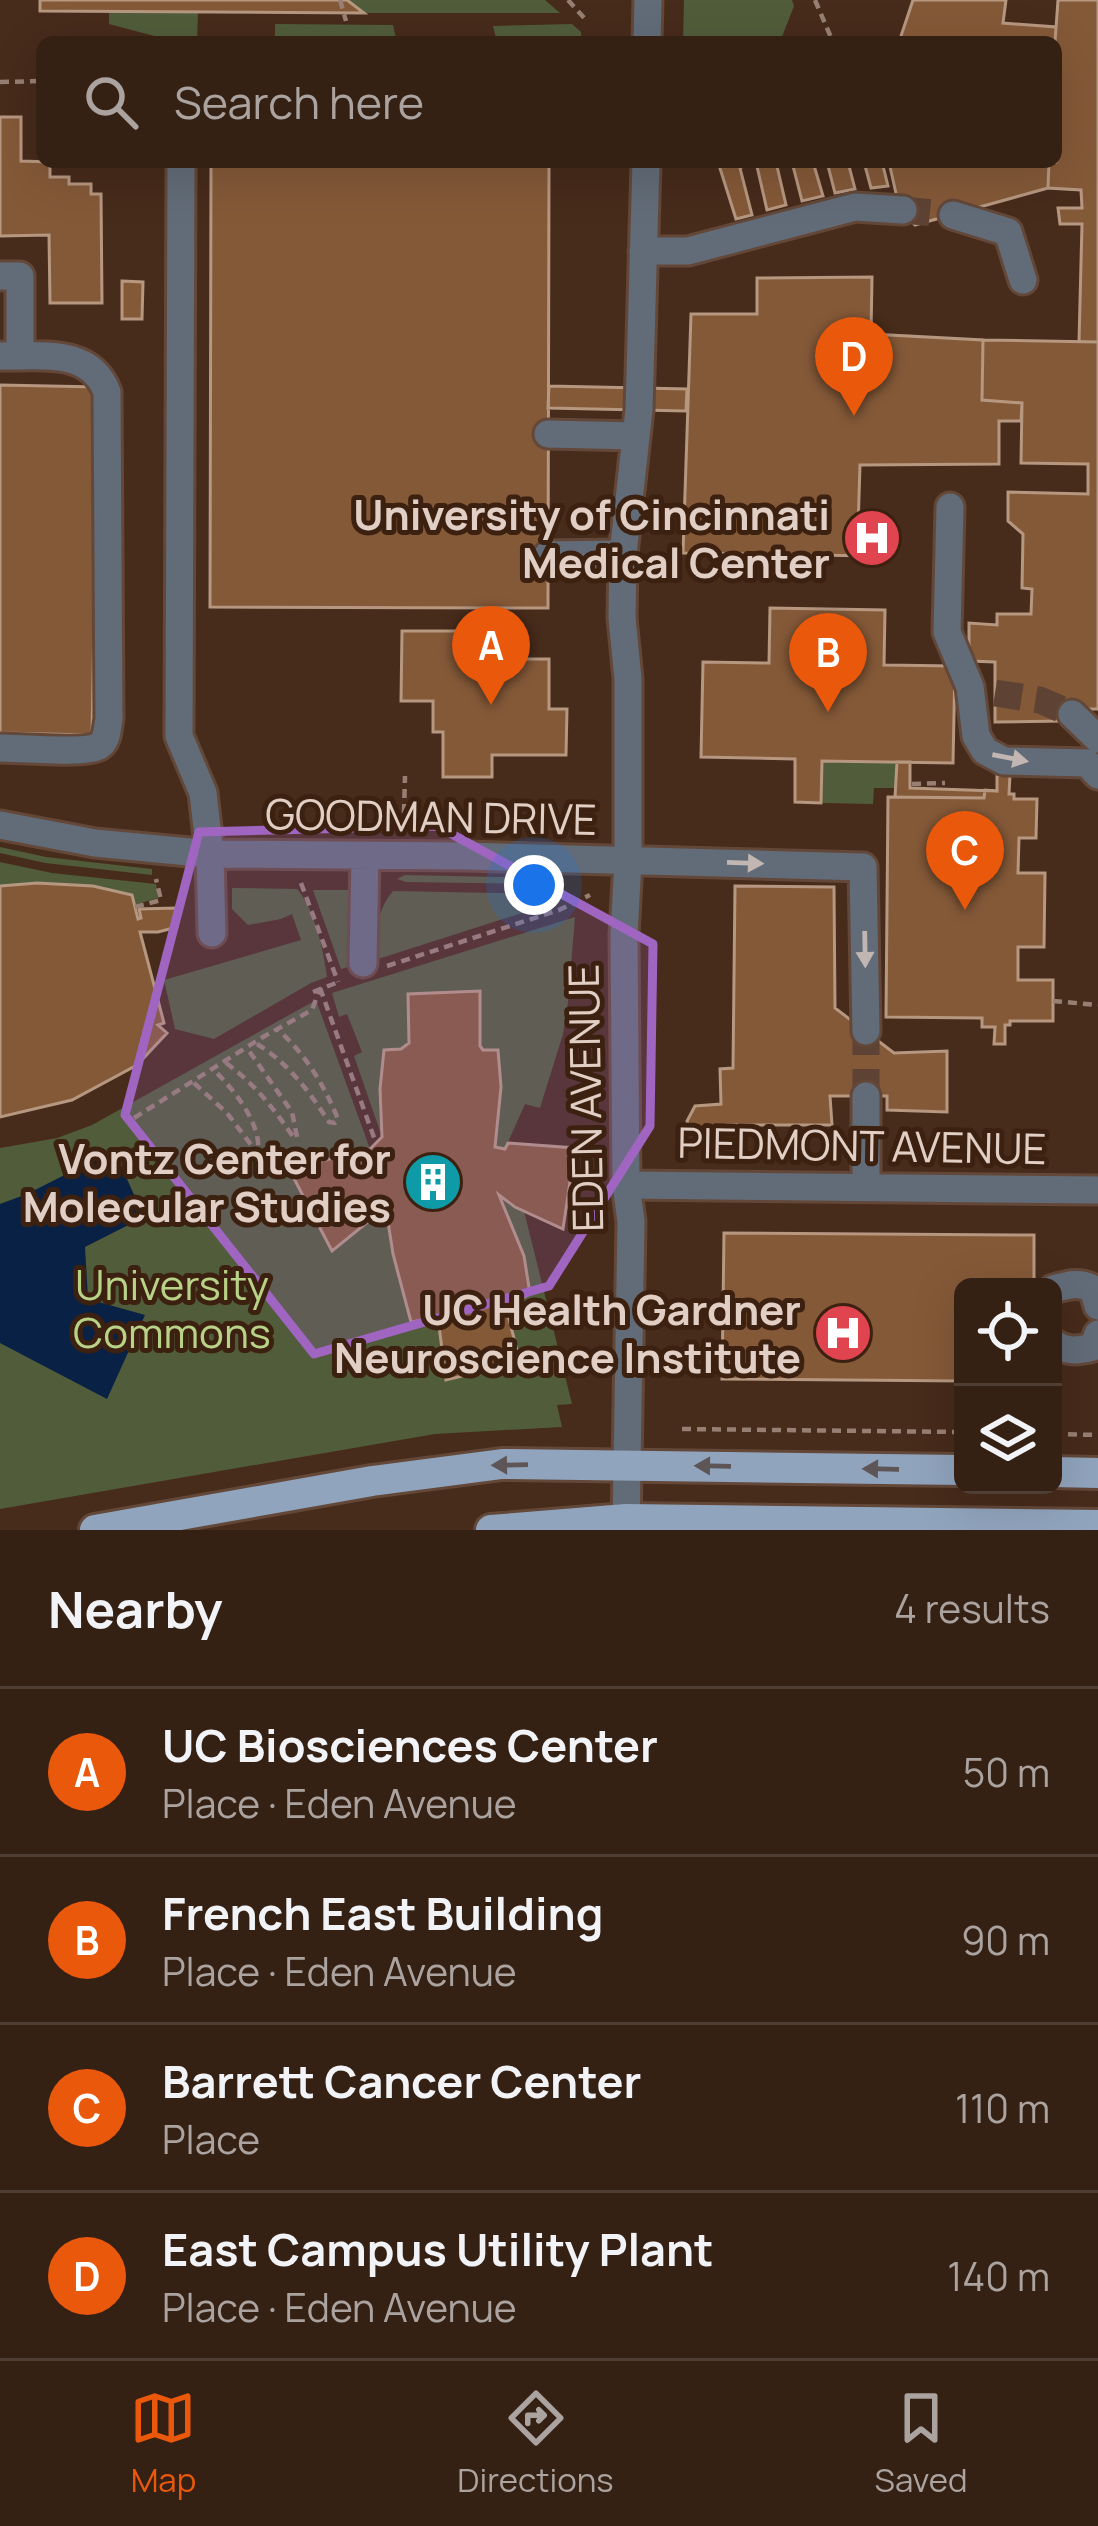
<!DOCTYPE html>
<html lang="en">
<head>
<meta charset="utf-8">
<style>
  body { margin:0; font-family:Manrope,sans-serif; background:#402d22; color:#f1f3f6 }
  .controls { position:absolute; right:36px; bottom:36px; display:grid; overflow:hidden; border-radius:18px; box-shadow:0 12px 48px #0002 }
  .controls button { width:108px; height:108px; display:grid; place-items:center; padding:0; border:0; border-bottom:3px solid #4f3e34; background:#352014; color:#f1f3f6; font:60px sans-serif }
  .you { position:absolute; left:534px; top:885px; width:42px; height:42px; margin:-30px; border:9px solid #fff; border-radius:50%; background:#1a73e8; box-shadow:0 0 0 18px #1a73e833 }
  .badge { display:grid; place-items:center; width:78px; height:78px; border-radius:50%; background:#ea580c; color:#fff; font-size:39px; font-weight:700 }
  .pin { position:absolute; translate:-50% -99px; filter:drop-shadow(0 3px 6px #0008) }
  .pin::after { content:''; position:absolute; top:63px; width:42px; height:36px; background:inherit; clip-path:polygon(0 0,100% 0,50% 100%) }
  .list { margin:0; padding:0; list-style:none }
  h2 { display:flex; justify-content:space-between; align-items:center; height:156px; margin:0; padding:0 48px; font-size:51px }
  h2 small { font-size:39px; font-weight:400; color:#aaa3a0 }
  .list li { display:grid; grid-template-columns:78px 1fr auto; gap:36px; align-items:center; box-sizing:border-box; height:168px; padding:0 48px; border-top:3px solid #4f3e34 }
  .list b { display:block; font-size:45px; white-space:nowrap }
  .list p { margin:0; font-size:39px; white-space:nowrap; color:#aaa3a0 }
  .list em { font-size:39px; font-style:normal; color:#aaa3a0 }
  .icon { flex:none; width:66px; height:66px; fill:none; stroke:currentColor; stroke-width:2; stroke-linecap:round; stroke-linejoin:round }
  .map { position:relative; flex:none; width:1098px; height:1530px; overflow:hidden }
  .search { position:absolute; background:#352014; box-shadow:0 12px 48px #0002; left:36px; right:36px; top:36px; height:132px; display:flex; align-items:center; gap:30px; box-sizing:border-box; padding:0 42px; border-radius:18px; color:#aaa3a0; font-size:45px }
  .sheet { height:828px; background:#352014 }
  nav { display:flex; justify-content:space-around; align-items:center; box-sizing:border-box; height:168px; border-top:3px solid #4f3e34; background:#352014; font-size:33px; color:#aaa3a0 }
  nav a { display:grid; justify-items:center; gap:6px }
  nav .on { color:#ea580c }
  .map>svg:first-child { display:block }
  .green { fill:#505c3a }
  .water { fill:#092145 }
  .building { fill:#845938; stroke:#b69780; stroke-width:3 }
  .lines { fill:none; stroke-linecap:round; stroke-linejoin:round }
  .minor-tunnel { stroke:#5e4334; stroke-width:27; stroke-dasharray:27 14; stroke-linecap:butt }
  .minor-casing { stroke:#634839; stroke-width:33 }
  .major-casing { stroke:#634839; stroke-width:36 }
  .path { stroke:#978073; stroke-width:4.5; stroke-dasharray:9 6; stroke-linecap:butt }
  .minor { stroke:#626c78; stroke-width:27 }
  .major { stroke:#90a4bd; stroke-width:30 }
  .oneway { fill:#c1b6b1 }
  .oneway2 { fill:#5e5556 }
  .marked { fill:#9f65c1; fill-opacity:0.2; stroke:#9f65c1; stroke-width:9; stroke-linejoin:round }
  .labels { text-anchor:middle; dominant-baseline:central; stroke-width:10; stroke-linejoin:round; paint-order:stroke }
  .poi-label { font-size:42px; font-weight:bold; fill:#e1cec4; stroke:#3c2111; text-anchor:end }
  .street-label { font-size:42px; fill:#e1cec4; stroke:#3c2111 }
  .park-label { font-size:42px; fill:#b8d387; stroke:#3c2111 }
</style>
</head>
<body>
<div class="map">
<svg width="1098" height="1530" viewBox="0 0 1098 1530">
  <rect width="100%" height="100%" fill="#472b1b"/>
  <path class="green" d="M348 0H545L560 13H364Z
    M684 0H792L794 6 780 42H683Z
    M109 12 198 13 197 42H177L109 24Z
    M275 24 393 25 397 42H275Z
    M572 24 581 32V42H497L493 26Z
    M822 761 897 762 896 788H874L873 804 821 803Z
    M0 847 46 857 152 869V875L45 863 0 853Z
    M0 862 52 873 156 884 158 898 134 905 131 895C87 885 45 879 0 886Z
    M405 875 547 878V884L406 882 397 879Z
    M232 888 297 889C314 907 324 952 327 977L311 983 214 1039 175 1029 164 980 301 940 292 914 281 919 248 925 232 909Z
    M313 890H349L348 967 341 969Z
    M393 891 547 894V905L378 959C377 933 375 912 393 891Z
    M575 917 568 1002 563 1034 540 1108 525 1104 505 1149 495 1147 501 1087 498 1051 483 1050 480 1046 479 992 408 995 409 1043 380 1089 382 1137 354 1056 362 1052 347 1014 339 1017 332 993Z
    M316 1000 370 1149 290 1170 332 1250 380 1212 387 1215 393 1254 411 1321 427 1319 439 1326 447 1380 520 1362 506 1307 530 1293 524 1256 499 1195 524 1211 572 1404 557 1405 562 1427 435 1434 0 1509V1148L57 1138 92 1125Z"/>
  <path class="water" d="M114 1150 144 1217 85 1247 88 1299 145 1315 107 1399 0 1343V1204L27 1194Z"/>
  <path class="building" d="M40 0H347L364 13 40 11Z
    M913 0H1006L1003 23 1056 27 1055 42H899Z
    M1058 0H1098V342H1079L1082 224H1060L1058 208H1082L1081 190 1048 188 1049 162H1056L1055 42Z
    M0 117H21V161L50 162V177H69V184H91V194H101L102 303H50L49 235 0 236Z
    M211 162H549L548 608 210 607Z
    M718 162H753L740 168 752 215 736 219Z
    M756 162H776L786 205 767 210Z
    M792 162H813L823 196 802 201Z
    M827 162H848L855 189 835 193Z
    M864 162H882L888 186 871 188Z
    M889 162H1049L1048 188 915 225 894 200 897 198Z
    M872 277 871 334 983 340 982 400 1022 403 1021 421H999V464L860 465 858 529H875L874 556 683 553 691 314H757V278Z
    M122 281 143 282 142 319H122Z
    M983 340 1098 342V709H1079L1063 721 995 722V662L969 661V623L997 625V614H1031L1032 589 1022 588 1023 534 1008 521V492L1088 494V464L1021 463 1022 403 982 400Z
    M0 385 98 387 92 735 0 733Z
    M549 386 687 389 686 411 548 408Z
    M770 608 885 610 884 665 955 666 953 763 822 761 821 803 795 802V759L701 757 703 662 769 663Z
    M402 631H496V647H518V659H549V709H567L566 755H492V777H443V732H433V701H401Z
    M897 762H910V788L997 791 985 790 984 798 895 797Z
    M997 775H1010L1009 794H1014V799H1037L1036 838H1019L1018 873H1045L1044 947H1018V980H1053V1021H1010V1025H1005V1044H994L995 1027H982V1018L886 1017 888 797 984 798 985 790 997 791Z
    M37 883 93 886 132 895 138 919 141 918 139 909 176 908 177 927 158 932H140L164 1023 158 1025 167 1033 137 1065 72 1100 0 1117V886Z
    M735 886 834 887 835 1008 894 1053 947 1051V1112L887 1110V1096H830L832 1125H726L719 1135 703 1138 691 1132 687 1121 695 1106 721 1104 720 1069 733 1068Z
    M480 991V1046L483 1050H498L501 1087 495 1147 505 1149 508 1143 575 1148 563 1229 515 1207 499 1195 524 1256 530 1294 506 1307 520 1362 446 1380 439 1326 427 1319 411 1322 393 1254 387 1215 380 1212 332 1251 289 1169 370 1149 382 1137 380 1089 384 1050 401 1049 409 1043 408 994Z
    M724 1233 1034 1235V1287H963V1381L722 1379Z"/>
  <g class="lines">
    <path class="minor-tunnel" d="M903 210 953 215
      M995 693 1040 700 1072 714
      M866 1096V1031"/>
    <g class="minor-casing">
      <path id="minor" d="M647 42 648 0
        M181 162 179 736 203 793 210 854 212 933
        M953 215 1008 232 1023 280
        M643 251H688L855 207 903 210
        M0 276H20V356
        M0 356C40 357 90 347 107 392L109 719C107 728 108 740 99 746 85 754 20 748 0 748
        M548 434 636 436
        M950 507 947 632 970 687 976 736 985 751 1004 761 1087 763 1098 775
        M548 555 623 554
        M1072 714 1098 739
        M0 825 95 843 210 854 467 856 863 867 866 1031
        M363 963 365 856
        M866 1096V1187
        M626 1185 1098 1190
        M1053 1289C1068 1285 1079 1281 1093 1289L1098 1306
        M1053 1343C1066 1352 1078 1351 1093 1347L1098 1334
        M626 1530 631 1221 626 1185 624 935 628 861V679L622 618 623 554 639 410 646 162"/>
    </g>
    <g class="major-casing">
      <path id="major" d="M1053 1472 1098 1473
        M95 1530 372 1481 502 1464 963 1470
        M491 1530 626 1519 1098 1525"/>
    </g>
    <path class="path" d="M340 0 346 21
      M568 0 586 20
      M815 0 833 42
      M0 82 42 81
      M912 784 945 783
      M404 813 405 776
      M301 883 338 982
      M135 907 161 900 156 879
      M387 966 559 910 590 895
      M320 988 376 1143
      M313 992 341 981
      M1053 1001 1098 1005
      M257 1044C288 1063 309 1091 329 1122L335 1123 338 1119C324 1085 305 1053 277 1029
      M226 1063C255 1084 274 1109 294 1138L297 1137 292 1112 247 1048
      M194 1083 227 1113 258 1154C262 1124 235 1091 214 1070
      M134 1118 263 1037 312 1010 319 991
      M682 1429 963 1432
      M1053 1434 1098 1435"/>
    <use href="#minor" class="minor"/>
    <use href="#major" class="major"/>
  </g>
  <defs><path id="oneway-solid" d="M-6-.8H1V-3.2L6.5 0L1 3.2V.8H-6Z" transform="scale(3)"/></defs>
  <g class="oneway">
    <use href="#oneway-solid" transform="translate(1010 758) rotate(11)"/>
    <use href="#oneway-solid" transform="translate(745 863) rotate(2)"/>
    <use href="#oneway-solid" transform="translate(865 949) rotate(89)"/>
  </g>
  <g class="oneway2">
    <use href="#oneway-solid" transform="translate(510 1465) rotate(179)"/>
    <use href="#oneway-solid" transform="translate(713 1466) rotate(-179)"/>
    <use href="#oneway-solid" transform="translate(881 1469) rotate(-179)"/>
  </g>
  <path class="marked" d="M437 826 653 944 650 1126 549 1286 314 1354 125 1115 199 832Z"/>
  <defs>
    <g id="hospital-disc" transform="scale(3)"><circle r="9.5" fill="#e0444e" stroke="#3c2111"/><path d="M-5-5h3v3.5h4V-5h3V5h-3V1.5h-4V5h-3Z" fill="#fff"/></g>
    <g id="building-disc" transform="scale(3)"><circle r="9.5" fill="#0f9aa8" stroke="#3c2111"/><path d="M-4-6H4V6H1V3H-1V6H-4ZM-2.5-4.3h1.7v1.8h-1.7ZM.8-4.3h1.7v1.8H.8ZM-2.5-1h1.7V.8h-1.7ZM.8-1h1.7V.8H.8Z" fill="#fff"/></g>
  </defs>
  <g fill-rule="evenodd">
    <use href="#hospital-disc" x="872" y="538"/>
    <use href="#building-disc" x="433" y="1182"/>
    <use href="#hospital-disc" x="843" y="1333"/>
  </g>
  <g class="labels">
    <g class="poi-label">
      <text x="830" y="514">University of Cincinnati<tspan x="830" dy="48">Medical Center</tspan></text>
      <text x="391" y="1158">Vontz Center for<tspan x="391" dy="48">Molecular Studies</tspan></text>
      <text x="801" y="1309">UC Health Gardner<tspan x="801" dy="48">Neuroscience Institute</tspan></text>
    </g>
    <g class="street-label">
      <text transform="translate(431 816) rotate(1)">GOODMAN DRIVE</text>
      <text transform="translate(585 1098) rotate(-91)">EDEN AVENUE</text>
      <text transform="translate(862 1145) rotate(1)">PIEDMONT AVENUE</text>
    </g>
    <g class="park-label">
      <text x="172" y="1284">University<tspan x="172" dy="48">Commons</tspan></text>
    </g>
  </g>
</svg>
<div class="controls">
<button><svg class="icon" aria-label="locate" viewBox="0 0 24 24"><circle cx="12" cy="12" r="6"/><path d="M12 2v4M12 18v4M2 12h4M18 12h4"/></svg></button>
<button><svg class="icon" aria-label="layers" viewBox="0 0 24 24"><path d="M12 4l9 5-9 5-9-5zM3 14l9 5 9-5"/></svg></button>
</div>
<div class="you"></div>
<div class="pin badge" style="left:491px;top:705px">A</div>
<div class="pin badge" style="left:828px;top:712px">B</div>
<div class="pin badge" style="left:965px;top:910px">C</div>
<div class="pin badge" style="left:854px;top:416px">D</div>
<div class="search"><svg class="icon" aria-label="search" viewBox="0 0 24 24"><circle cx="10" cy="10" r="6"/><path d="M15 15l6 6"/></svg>Search here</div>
</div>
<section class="sheet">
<h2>Nearby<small>4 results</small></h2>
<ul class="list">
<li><span class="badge">A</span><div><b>UC Biosciences Center</b><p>Place · Eden Avenue</p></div><em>50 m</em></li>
<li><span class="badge">B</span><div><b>French East Building</b><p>Place · Eden Avenue</p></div><em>90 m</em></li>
<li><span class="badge">C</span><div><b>Barrett Cancer Center</b><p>Place</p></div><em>110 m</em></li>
<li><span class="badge">D</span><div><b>East Campus Utility Plant</b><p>Place · Eden Avenue</p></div><em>140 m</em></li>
</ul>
</section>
<nav>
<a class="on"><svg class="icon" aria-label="map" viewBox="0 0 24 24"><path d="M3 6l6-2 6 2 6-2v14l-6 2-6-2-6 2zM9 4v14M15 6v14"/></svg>Map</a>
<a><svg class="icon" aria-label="directions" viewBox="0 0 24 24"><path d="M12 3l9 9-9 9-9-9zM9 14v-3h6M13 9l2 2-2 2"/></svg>Directions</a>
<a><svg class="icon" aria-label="saved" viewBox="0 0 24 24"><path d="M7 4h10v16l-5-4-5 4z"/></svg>Saved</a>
</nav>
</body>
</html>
